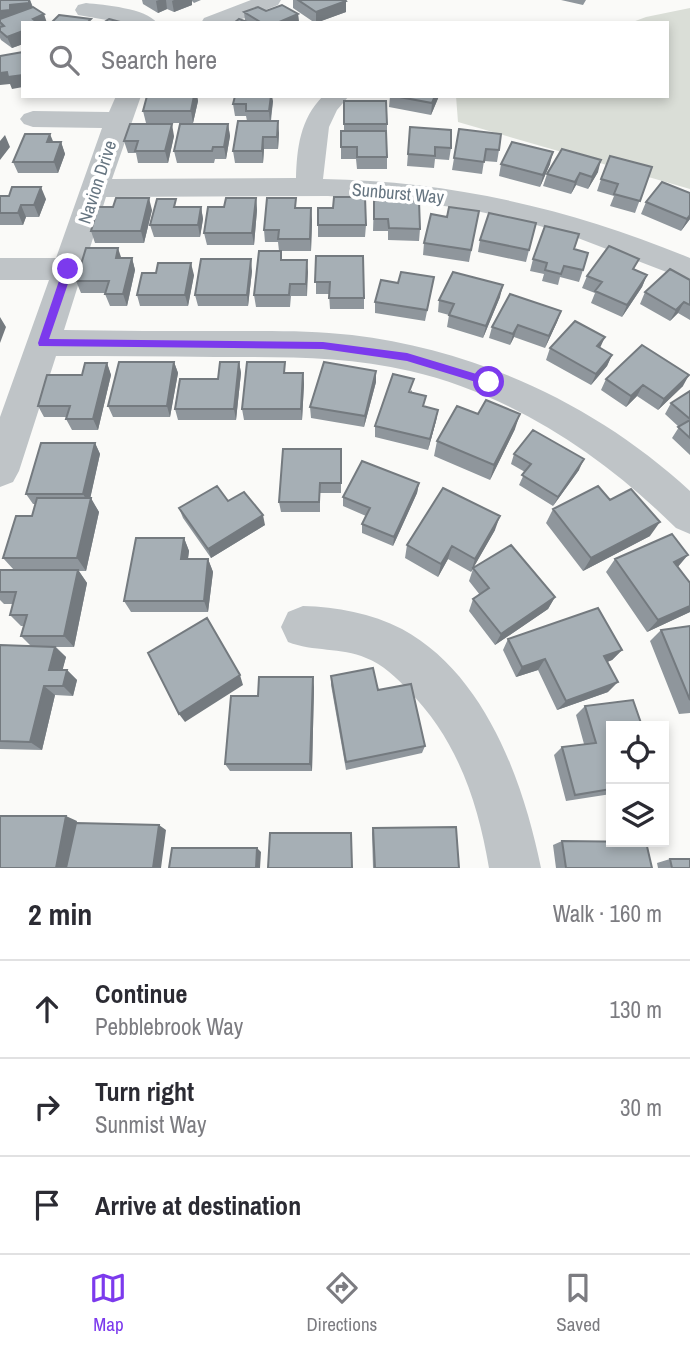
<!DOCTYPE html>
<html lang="en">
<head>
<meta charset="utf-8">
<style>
  body { margin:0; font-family:"Archivo Narrow",sans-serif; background:#f7f7f7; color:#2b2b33 }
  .controls { position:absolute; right:21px; bottom:21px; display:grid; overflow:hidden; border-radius:0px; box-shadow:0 4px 10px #0003 }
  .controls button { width:63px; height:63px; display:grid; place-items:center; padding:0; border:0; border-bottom:2px solid #e1e1e2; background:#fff; color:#2b2b33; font:35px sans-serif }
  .stop { position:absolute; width:21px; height:21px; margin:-16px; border:5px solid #7c3aed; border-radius:50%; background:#fff }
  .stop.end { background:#7c3aed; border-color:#fff; box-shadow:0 2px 7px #0008 }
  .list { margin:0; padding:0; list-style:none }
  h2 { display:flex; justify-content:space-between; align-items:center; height:91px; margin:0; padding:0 28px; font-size:30px }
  h2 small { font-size:23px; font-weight:400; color:#7c7c81 }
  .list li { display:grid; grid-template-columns:46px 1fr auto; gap:21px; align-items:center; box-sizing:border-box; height:98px; padding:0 28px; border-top:2px solid #e1e1e2 }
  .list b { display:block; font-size:26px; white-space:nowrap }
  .list p { margin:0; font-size:23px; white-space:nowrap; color:#7c7c81 }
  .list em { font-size:23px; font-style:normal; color:#7c7c81 }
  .icon { flex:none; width:38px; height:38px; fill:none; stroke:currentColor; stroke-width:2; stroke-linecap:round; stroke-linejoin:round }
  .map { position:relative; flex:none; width:690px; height:868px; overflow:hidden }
  .search { position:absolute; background:#fff; box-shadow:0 4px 10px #0003; left:21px; right:21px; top:21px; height:77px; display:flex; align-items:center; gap:18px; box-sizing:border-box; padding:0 24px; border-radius:0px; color:#7c7c81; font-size:26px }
  .sheet { height:385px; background:#fff }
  nav { display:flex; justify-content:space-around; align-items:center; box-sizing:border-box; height:98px; border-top:2px solid #e1e1e2; background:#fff; font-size:19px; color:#7c7c81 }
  nav a { display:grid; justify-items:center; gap:4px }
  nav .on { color:#7c3aed }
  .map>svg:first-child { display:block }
  .green { fill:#daded7 }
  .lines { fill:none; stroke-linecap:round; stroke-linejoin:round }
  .minor { fill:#bfc4c7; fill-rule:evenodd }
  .wall { fill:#8f969c }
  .shaded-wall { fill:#747a7f }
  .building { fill:#a6afb5; stroke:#747a7f; stroke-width:2 }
  .route { fill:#7c3aed }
  .labels { text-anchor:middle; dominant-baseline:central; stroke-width:7; stroke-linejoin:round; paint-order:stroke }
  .far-street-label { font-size:18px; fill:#667581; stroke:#fff }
</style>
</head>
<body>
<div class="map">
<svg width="690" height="868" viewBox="0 0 690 868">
  <rect width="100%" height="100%" fill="#fafaf8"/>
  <path class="green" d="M690 8V189L458 122 456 96H667V23H630L646 17Z"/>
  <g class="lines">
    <path class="minor" d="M251 0H281L278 5 232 23H201L204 18Z
      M86 3C104 5 146 8 157 23H124L78 15 75 10 78 5Z
      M116 96H141L112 179 296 178C297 148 300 119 323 96H349L337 110 329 127 323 179C451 181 572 209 690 258V281L570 235 523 221 467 209 421 203 328 196 106 197 64 330C117 331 170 331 224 331 266 331 309 330 352 335 477 350 597 405 690 491V534L676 528C602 455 513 395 410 371 346 356 281 357 215 357 162 356 109 356 56 356L19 471 13 482 0 487V417L49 280H0V258H56L102 128 33 127 24 124 20 119 24 114 33 111 109 112Z
      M303 606C337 607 371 613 402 629 485 674 523 780 541 868H489C478 802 457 739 408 690 397 678 382 664 366 658 341 647 313 652 288 642L281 627 288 612Z"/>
  </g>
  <path class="wall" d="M0 0H30L33 7 23 23V44L12 48 1 40 0 38Z
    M142 0H201L194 3 192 1V5L174 12 167 9 158 13 143 4Z
    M293 0H345L346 1V12L315 23 293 8Z
    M561 0H586L583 5Z
    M266 11 298 14 299 23H234L245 21 244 12Z
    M147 96H197L198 101 193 123H146L143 111Z
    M390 96H439L431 115 389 107Z
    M273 101 271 121 279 133 278 149H264L263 163H235L233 151 247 121 246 116H235L233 104Z
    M344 101 387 124V169H357L356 159H341V131H344Z
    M228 124 230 136 226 159H215L214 163H177L174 151Z
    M410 127 451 148 449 160 435 159 434 168 407 166Z
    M459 129 499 150 497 162 484 161 482 174 452 170Z
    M174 136 168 163H138L136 153H128L124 141Z
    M53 142H61L65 154 58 173H18L13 162Z
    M501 164H550L540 187 499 176Z
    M652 167 635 213 610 206 614 196 597 191 601 179Z
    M598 172 588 189 576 185 571 194 543 186 547 174Z
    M690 193V219L681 231 641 214 646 202Z
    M0 196 46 199 39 217H26L23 225H0Z
    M256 198 257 210 254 245H207L204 233 224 207Z
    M374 200 420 229 419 241 388 240V231H373Z
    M113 207 152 210 144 243H95L91 231Z
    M178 207H201L203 219 200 237H154L150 225Z
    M297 208 312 220 311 251H281L282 260H307V296H291L290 307H256L254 295 279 251 278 242H265L264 230Z
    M333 208 366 225 365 237H318V225Z
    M479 211 469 262 423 255 424 243 447 217Z
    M536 223 526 262 478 252 480 240Z
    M574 249 583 270 579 282 560 277 558 285 542 281 544 274 530 271 533 259Z
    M316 256 364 298V309H330L329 294H316Z
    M121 258H132L135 270 127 306H110L105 294 106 293H81L76 281Z
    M635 270 647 275 642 287 622 317 591 303 595 293 582 288 587 276Z
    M252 271 248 306H198L195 295Z
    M156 273 194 275 188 306H140L137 295Z
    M434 277 425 321 375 313V302L398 283Z
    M690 280V320L678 313 670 321 640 304 645 292Z
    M500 297 483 338 447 327 449 315 438 312 439 300Z
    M561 311 557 322 545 348 514 337 510 345 489 338 492 327Z
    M550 348H600L612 355 607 366 591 385 546 360Z
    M174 362 178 373 170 417H113L108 406Z
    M239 362 241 373 236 420H178L175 409 218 379Z
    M107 363 111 375 98 430H72L66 419 67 417H44L38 406 82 375Z
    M376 371V382L364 427 311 418 310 407Z
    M286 373H303L304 384 302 420H244L242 409Z
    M606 379 683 386 658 410 637 396 626 407 601 390Z
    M412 390V392L425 407 438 410 436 421 428 450 375 437V426Z
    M690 391V455L672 438 679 427 665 414 671 403Z
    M515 429 490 480 434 456 437 441Z
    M95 443 100 454 90 498 99 512 86 571H79L87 583 74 647H56L66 657 62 670H67L77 680 73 696 55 695 42 750 0 749V646H31L21 636 24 626H21L10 615 13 604H4L0 600V570H14L3 558 32 516 35 504H33L26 494Z
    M341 449V493H320V512H281L279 502Z
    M514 454 579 470 553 506 519 485 525 472 511 464Z
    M419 483 417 493 393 546 362 533V524L366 516 343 506V497Z
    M610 500 650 536 583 571 546 523 553 509Z
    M228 501 265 525 211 558 183 518 179 508Z
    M495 530 473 568 555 597 548 609 495 645 469 611 473 599 480 595 469 581 473 569 471 572 448 559 438 577 405 558 407 545Z
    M184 538 189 551 188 559H208L213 572 208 612H131L124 601Z
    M615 559 678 567 690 583V612L647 632 606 572Z
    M690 626V713L679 714 650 641 661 630Z
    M508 639 622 650 612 660 607 662 608 692 557 710 538 670 516 677 503 650Z
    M331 676 425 746 422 753 346 770 331 685Z
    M314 687 312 771H230L225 764 258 696Z
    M585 706 611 726V794L566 801 554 755 562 747 584 744 576 715Z
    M373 828 459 868H373L372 833Z
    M562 841 652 868H556L553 845Z
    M670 859 690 868H658L657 863Z"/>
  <path class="shaded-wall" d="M30 0 33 9 0 22V11L10 5Z
    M159 0H166L167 9 158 13 156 1Z
    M174 0H192V5L174 12 172 1Z
    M346 1V12L316 23V12Z
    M44 14 47 23H34L33 19Z
    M298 14 299 23H277Z
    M23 31V44L12 48 7 37Z
    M7 72 23 75V87L12 89 10 84 0 85V73Z
    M194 96H197L198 101 193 123 191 111Z
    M271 96H272L273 101 270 123 269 111Z
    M435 96H439L431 115 432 103Z
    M278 121 279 133 278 149 277 137Z
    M172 124 174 136 168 163 165 151Z
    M228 124 230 136 226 159 224 147Z
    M50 134 55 146 47 142Z
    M5 135 10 147 0 160V141Z
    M263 137 264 149 263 163 262 151Z
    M61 142 65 154 58 173 54 162Z
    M553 152 550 164 540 187 543 175Z
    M601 160 598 172 588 189 592 177Z
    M580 173 576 185 571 194 575 182Z
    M41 187 46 199 39 217 34 205Z
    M149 198 152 210 144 243 141 231Z
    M256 198 257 210 254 245 252 233Z
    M21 205 26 217 23 225 18 213Z
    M201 207 203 219 200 237 198 225Z
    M311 208 312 220 311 251 310 239Z
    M690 215V219L681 231 687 219Z
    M118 248 122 260 116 258Z
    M132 258 135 270 127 306 123 294Z
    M251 259 252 271 248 306 247 295Z
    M307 260 308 272 307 296 306 284Z
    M191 263 194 275 188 306 185 295Z
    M647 275 642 287 622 317 627 305Z
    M503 285 500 297 483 338 486 326Z
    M684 302 678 313 670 321 676 310Z
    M561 311 557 322 545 348 549 336Z
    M0 317 6 327 0 343Z
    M518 325 514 337 510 345 513 334Z
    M605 337 600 348 597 346Z
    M612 355 607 366 591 385 596 374Z
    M174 362 178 373 170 417 167 406Z
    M239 362 241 373 236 420 234 409Z
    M107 363 111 375 98 430 93 419Z
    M376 371V382L364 427 365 416Z
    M303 373 304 384 302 420 301 409Z
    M689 375 683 386 658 410 664 399Z
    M643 385 637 396 626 407 631 396Z
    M438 410 436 421 428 450 430 439Z
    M520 414 515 429 490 480 494 465Z
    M95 443 100 454 89 504 83 494Z
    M584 459 579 470 553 506 558 497Z
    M419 483 417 493 393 546 394 537Z
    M91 498 99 512 86 571 77 558Z
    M263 515 265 525 211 558 208 549Z
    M500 516 495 530 471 572 475 559Z
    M660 522 650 536 583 571 591 558Z
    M184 538 189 551 186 572 181 559Z
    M452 546 448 559 438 577 441 564Z
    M688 555 677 568 674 562Z
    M208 559 213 572 208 612 204 601Z
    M78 570 87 583 74 647 64 636Z
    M555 597 548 609 495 645 501 634Z
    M690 606V612L647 632 658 620Z
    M55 647 66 657 60 680 49 670Z
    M622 650 612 660 595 667 604 656Z
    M545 659 538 670 516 677 522 667Z
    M67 670 77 680 73 696 63 686Z
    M240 675 243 685 185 722 179 714Z
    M313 677 314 687 312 771 310 764Z
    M618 682 608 692 557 710 566 701Z
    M44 686 55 695 42 750 30 742Z
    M66 816 77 821 68 868H56Z
    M159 825 166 830 161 868H153Z
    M257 848 261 852 260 868H256Z"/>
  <path class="building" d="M0 0H29V3L10 5V10L0 11Z
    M298 0H345L346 1 316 12Z
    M282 5 298 14 277 23H262L244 12 258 7 266 11Z
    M33 7 44 14 33 19 38 23H23V31L7 37 0 31V27L4 26 0 22V19Z
    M59 15 91 19 87 23H51Z
    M109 19 124 23H103Z
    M239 19 250 23H234Z
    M23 52V75L8 77 7 72 0 73V56Z
    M147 96H194L191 111H143Z
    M235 96H271L269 111H246V104H233Z
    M394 96H435L432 103Z
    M344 101H386L387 124H344Z
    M238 121H278L277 137H263L262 151H233Z
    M130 124H172L165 151H135L138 141H124Z
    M180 124H228L224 147H213L212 151H174Z
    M410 127 451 130V148L435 147V156L408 154Z
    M459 129 501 134 499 150 486 149 484 162 454 158Z
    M341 131H386L387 157H357V147H341Z
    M25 134H50L47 142H61L54 162H13Z
    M512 142 553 152 543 175 501 164Z
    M562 149 601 160 592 177 580 173 575 182 547 174Z
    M610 156 652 167 640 201 614 194 618 184 601 179Z
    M662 182 690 193V215L687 219 646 202Z
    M12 187H41L34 205H21L18 213H0V196H9Z
    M334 197H365L366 225H318V208H333Z
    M116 198H149L141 231H91L98 207H113Z
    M226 198H256L252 233H204L208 207H224Z
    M267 198H296L295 208H311L310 239H278L279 230H264Z
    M157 199H176L174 207H201L198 225H150Z
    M374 200 419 201 420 229 389 228 388 219H374Z
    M449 207 479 211 471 250 424 243 431 214 447 217Z
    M489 213 536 223 529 250 480 240Z
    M545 226 579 234 574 249 588 253 583 270 564 266 561 274 545 270 547 263 533 259Z
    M609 246 639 259 633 269 647 275 627 305 595 291 602 282 587 276Z
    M86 248H118L116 258H132L123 294H105L109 281H76Z
    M259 251H281V260H307L306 284H290L289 295H254Z
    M316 256H363L364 298H329L330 282H315Z
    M201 259H251L247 295H195Z
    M158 263H191L185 295H137L142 273H156Z
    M670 269 690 280V305L684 302 676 310 645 292Z
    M401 272 434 277 427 310 375 302 381 280 398 283Z
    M453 272 503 285 486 326 449 315 454 304 439 300Z
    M510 294 561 311 549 336 518 325 513 334 492 327Z
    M575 321 605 337 597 346 612 355 596 374 550 348Z
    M642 345 689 375 664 399 643 385 631 396 606 379Z
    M119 362H174L167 406H108Z
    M220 362H239L234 409H175L180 379H218Z
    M247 362H285L284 373H303L301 409H242Z
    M324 362 376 371 365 416 310 407Z
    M85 363H107L93 419H66L70 406H38L47 375H82Z
    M393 374 414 379 409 392 426 396 423 406 438 410 430 439 375 426Z
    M690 391V419L671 403Z
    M486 400 520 414 494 465 437 441 457 406 478 414Z
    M690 420V438L678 427Z
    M533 430 584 459 558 497 522 475 531 464 514 454Z
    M41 443H95L83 494H26Z
    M283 449H341V483H320L319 502H279Z
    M362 461 419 483 394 537 362 524 370 508 343 497Z
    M217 486 228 501 244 492 263 515 208 549 179 508Z
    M598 486 610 500 631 489 660 522 591 558 553 509Z
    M443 488 500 516 475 559 452 546 441 564 407 545Z
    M37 498H91L77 558H3L16 516H32Z
    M672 534 688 555 674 562 690 583V606L658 620 615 559Z
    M136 538H184L181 559H208L204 601H124Z
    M511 545 555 597 501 634 473 599 489 588 473 568Z
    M0 570H78L64 636H21L27 615H10L16 592H0Z
    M598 608 622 650 604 656 618 682 566 701 545 659 522 667 508 639Z
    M207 618 240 675 179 714 148 653Z
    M690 626V700L661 630Z
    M0 645 55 647 49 670H67L63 686H44L30 742 0 741Z
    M373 668 378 690 411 684 425 746 346 762 331 676Z
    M259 677H313L310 764H225L231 696H258Z
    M633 700 642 726H611V789L575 795 562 747 596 743 585 706Z
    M0 816H66L56 868H0Z
    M76 823 159 825 153 868H66Z
    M456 827 459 868H375L373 828Z
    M270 833H351L352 868H268Z
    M562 841 646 842 652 868H566Z
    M172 848H257L256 868H169Z
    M670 859H690V868H672Z"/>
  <path class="route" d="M68 266 73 269 49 339 323 342 407 353 493 379 495 382 489 386 407 361 323 349 39 346 38 343 63 269Z"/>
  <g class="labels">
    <g class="far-street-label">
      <text transform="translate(97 182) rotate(-72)">Navion Drive</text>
      <text transform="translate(398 193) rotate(5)">Sunburst Way</text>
    </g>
  </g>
</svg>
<div class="controls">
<button><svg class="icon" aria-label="locate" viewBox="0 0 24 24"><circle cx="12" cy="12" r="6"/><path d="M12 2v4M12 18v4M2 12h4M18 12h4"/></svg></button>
<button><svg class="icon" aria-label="layers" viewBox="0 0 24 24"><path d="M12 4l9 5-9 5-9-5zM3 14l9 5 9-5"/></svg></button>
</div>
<div class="stop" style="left:489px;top:382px"></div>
<div class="stop end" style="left:68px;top:269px"></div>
<div class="search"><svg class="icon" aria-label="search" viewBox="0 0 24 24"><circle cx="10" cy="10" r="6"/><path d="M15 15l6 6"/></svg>Search here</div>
</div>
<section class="sheet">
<h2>2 min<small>Walk · 160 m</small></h2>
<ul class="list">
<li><svg class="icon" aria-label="ahead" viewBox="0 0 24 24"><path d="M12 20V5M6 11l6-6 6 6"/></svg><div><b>Continue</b><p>Pebblebrook Way</p></div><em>130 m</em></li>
<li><svg class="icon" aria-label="right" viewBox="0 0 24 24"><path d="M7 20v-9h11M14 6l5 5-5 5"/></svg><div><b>Turn right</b><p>Sunmist Way</p></div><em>30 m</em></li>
<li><svg class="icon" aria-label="arrive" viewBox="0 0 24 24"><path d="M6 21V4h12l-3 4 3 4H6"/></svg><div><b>Arrive at destination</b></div></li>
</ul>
</section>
<nav>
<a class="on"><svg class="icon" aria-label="map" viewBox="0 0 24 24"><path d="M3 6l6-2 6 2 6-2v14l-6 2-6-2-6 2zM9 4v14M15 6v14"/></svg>Map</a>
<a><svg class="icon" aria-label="directions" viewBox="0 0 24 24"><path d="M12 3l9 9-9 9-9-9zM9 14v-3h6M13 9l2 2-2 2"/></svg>Directions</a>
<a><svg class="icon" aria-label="saved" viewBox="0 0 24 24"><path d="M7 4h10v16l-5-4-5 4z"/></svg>Saved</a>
</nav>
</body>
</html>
